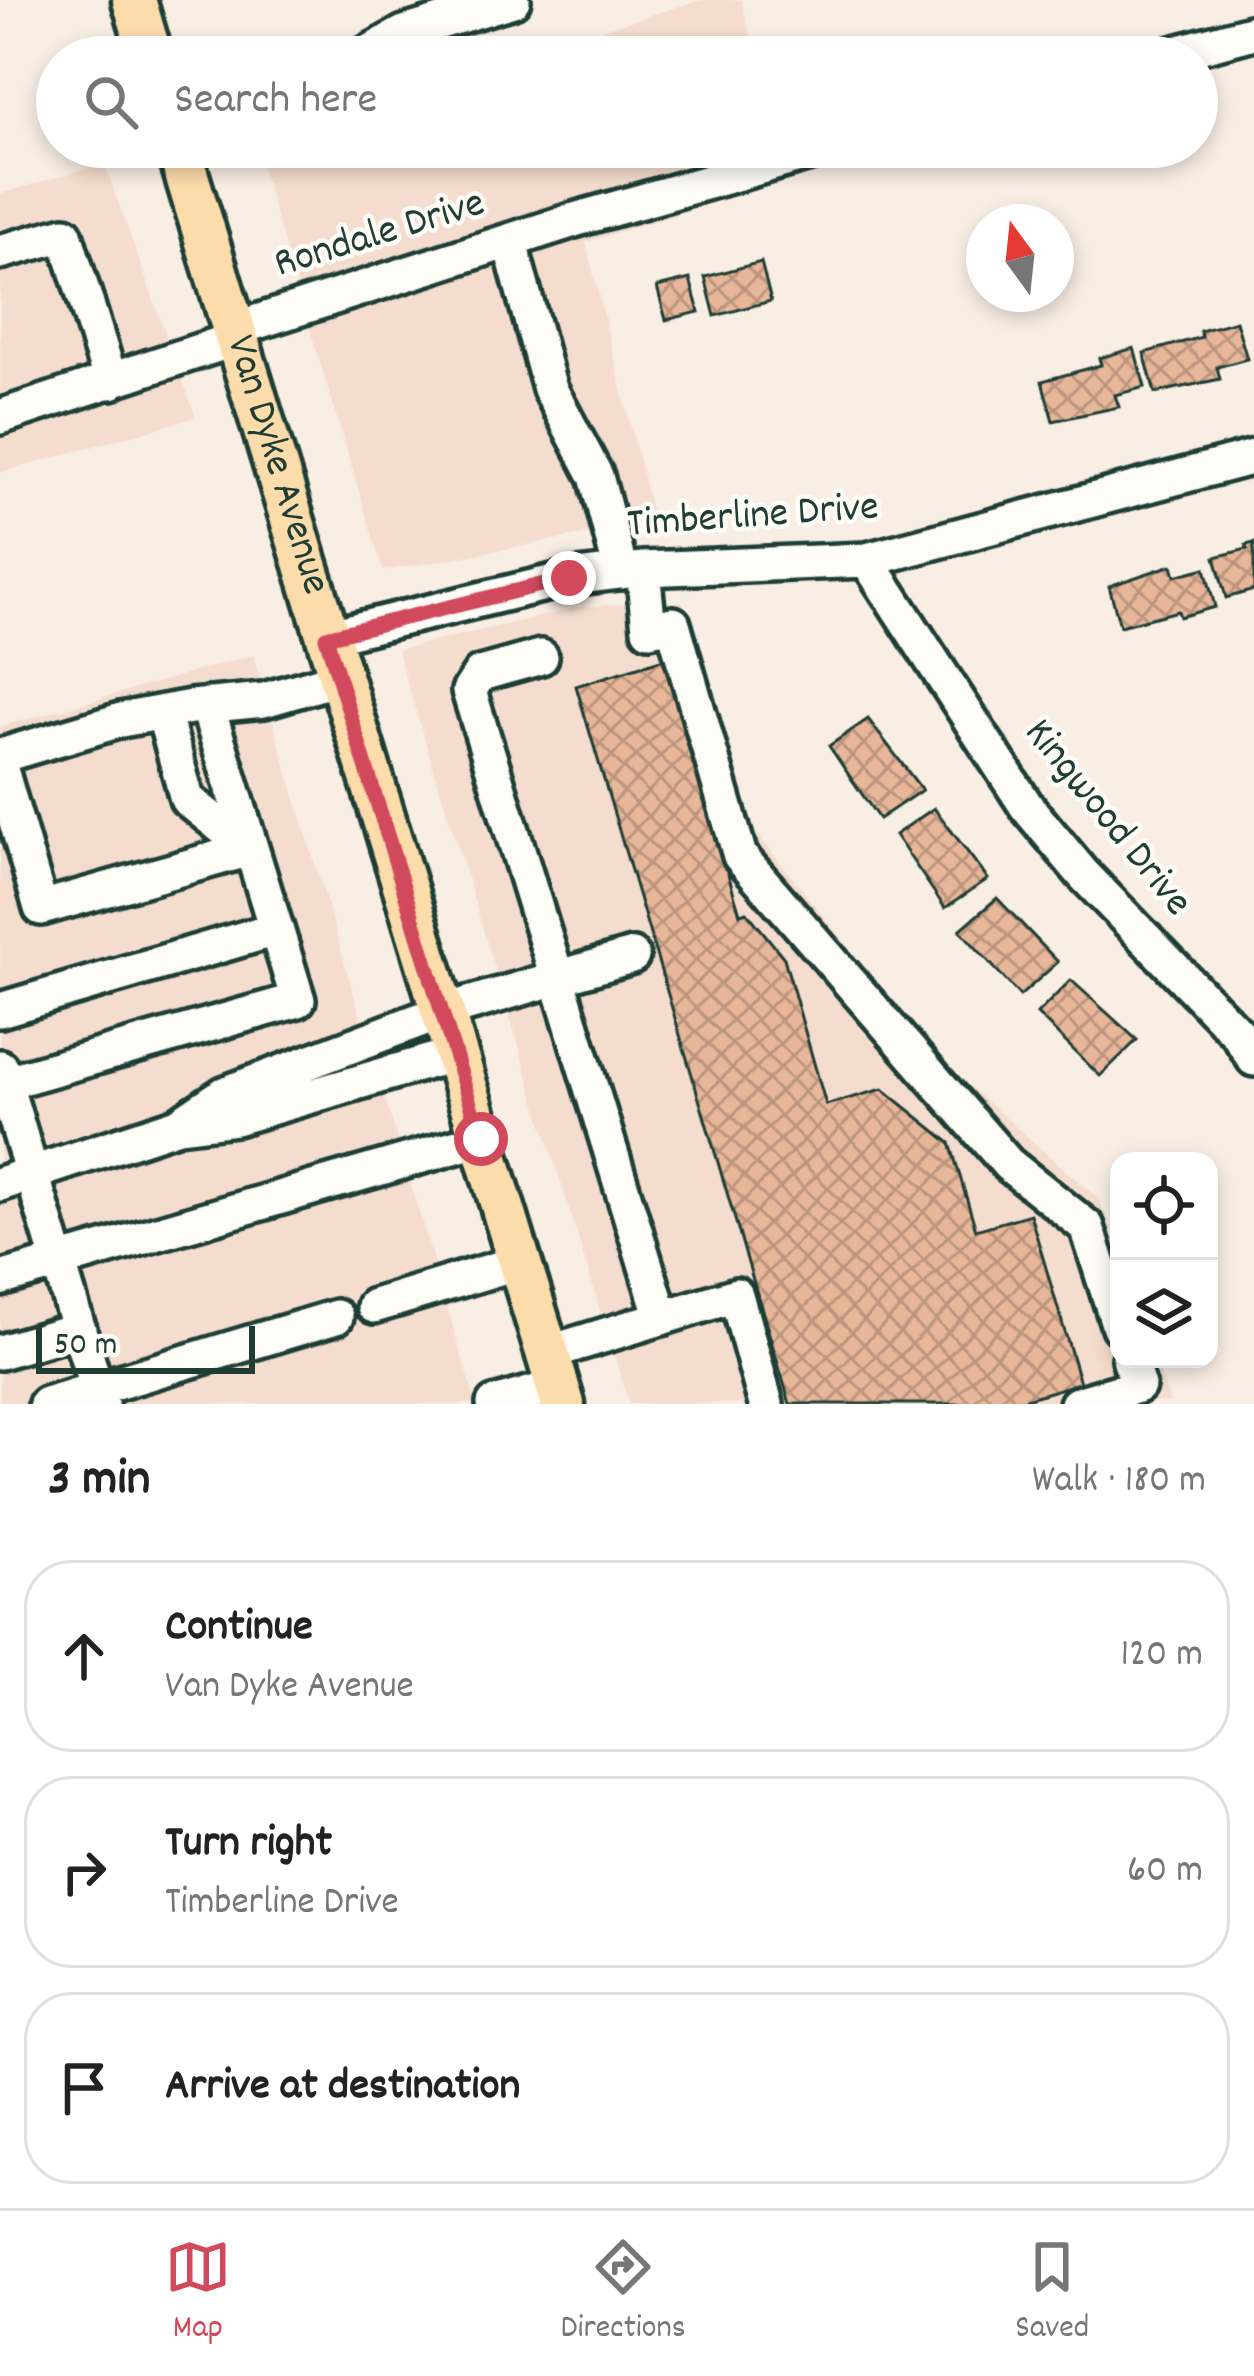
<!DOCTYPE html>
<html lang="en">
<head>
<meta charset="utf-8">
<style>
  body { margin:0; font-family:Dekko,sans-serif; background:#f2f2f2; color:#222 }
  .controls { position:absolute; right:36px; bottom:36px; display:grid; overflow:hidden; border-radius:24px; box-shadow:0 6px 18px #0003 }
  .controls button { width:108px; height:108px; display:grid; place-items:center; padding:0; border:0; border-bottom:3px solid #e0e0e0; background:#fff; color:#222; font:60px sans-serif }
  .compass { position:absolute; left:966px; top:204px; width:108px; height:108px; border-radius:50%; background:#fff; box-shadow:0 6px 18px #0003; rotate:345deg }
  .scale { position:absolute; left:36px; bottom:30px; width:219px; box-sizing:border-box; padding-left:12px; border:6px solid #1f3d34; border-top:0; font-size:33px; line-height:42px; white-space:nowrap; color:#1f3d34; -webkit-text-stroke:9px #fdfcf7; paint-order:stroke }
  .stop { position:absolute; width:36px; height:36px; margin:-27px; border:9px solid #d1495b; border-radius:50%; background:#fff }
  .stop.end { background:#d1495b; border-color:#fff; box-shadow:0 3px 12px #0008 }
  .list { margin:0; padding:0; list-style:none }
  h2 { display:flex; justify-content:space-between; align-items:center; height:156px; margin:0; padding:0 48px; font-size:51px }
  h2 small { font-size:39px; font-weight:400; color:#767676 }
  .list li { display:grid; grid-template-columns:78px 1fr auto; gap:36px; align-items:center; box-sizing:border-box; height:192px; margin:0 24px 24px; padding:0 24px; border:3px solid #e0e0e0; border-radius:48px }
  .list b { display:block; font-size:45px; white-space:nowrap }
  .list p { margin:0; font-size:39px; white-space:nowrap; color:#767676 }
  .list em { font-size:39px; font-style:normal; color:#767676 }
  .icon { flex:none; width:66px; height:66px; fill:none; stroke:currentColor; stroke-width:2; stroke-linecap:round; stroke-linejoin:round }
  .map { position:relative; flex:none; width:1254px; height:1404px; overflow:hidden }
  .search { position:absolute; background:#fff; box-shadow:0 6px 18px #0003; left:36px; right:36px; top:36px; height:132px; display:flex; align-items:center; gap:30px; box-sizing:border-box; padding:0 42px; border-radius:66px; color:#767676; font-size:45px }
  .sheet { height:804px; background:#fff }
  nav { display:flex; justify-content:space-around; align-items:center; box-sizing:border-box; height:168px; border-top:3px solid #e0e0e0; background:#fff; font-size:33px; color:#767676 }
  nav a { display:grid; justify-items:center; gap:6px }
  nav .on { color:#d1495b }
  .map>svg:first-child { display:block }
  .built { fill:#f4ddce }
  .building { fill:url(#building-cross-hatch); stroke:#1f3d34; stroke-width:3 }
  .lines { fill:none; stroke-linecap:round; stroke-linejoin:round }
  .minor-casing { stroke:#1f3d34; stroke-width:42 }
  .major-casing { stroke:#1f3d34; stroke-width:51 }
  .minor { stroke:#fdfcf7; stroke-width:33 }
  .major { stroke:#fddcac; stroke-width:42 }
  .route { stroke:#d1495b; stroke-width:15 }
  .labels { text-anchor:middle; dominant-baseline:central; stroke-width:9; stroke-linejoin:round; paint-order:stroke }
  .street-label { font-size:42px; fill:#1f3d34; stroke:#fdfcf7 }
</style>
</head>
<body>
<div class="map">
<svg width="1254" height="1404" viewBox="0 0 1254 1404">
  <defs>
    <pattern id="building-cross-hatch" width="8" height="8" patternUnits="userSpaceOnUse" patternTransform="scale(3)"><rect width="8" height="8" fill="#e8b699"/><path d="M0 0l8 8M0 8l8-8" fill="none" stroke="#bb957e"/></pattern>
  </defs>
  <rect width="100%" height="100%" fill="#f9eee4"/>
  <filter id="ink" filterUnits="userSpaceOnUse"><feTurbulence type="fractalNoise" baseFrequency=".00833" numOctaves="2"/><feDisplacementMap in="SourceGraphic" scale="24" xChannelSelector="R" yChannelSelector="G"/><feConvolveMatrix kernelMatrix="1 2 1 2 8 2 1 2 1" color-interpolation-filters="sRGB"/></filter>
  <g filter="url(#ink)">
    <path class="built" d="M701 0H741L757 57H508Z
      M255 147H782L791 179 586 242 654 522 383 571Z
      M104 163 196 417 0 473V194Z
      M683 602 747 821 941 1062 1099 1199 1119 1257V1359H1155L1170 1402 629 1404 397 650 585 606Z
      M253 655 476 1404H0V727Z"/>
    <path class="building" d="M761 262 771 301 715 316 705 277Z
      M690 279 699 312 666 320 657 287Z
      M1236 321 1247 359 1217 367 1220 379 1155 393 1144 353 1202 337 1200 331Z
      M1134 348 1145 387 1115 395 1119 407 1053 421 1042 381 1101 365 1099 358Z
      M1254 543V590L1226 598 1215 557 1247 549 1246 545Z
      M1172 565 1175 576 1205 568 1215 607 1180 617 1178 611 1120 626 1109 586Z
      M664 659 740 914 747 912 784 958 826 1105 883 1089 950 1143 976 1230 1030 1214 1080 1383 1009 1404H790L576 686Z
      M868 719 922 790 879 819 829 746Z
      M934 808 988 879 945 908 895 835Z
      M997 898 1058 962 1020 996 960 930Z
      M1071 980 1137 1040 1100 1076 1037 1014Z"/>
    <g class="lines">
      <g class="minor-casing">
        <path id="minor" d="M361 57 404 33 513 0
          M1161 57 1254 32
          M510 243 550 389 596 476 621 572
          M0 252 65 234 111 382
          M232 330 574 220 831 147
          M0 417 235 339
          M867 560 1027 807 1083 874 1238 1034 1254 1059
          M643 569 649 629 673 624 740 856 1008 1164 1087 1227 1119 1327
          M326 637 570 578 643 569 867 560 1254 457
          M541 657 480 674 469 691 662 1318
          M163 712 187 799 234 837 230 854
          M0 756 121 720 191 707 264 700 339 678
          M0 766 41 908 250 849
          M0 1010 276 929
          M0 1067 101 1404
          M0 1084 298 1000 207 705
          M178 1125 224 1094 441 1012 632 956
          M0 1184 178 1125 236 1118 455 1054
          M0 1279 481 1139
          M374 1306 519 1262
          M0 1352 79 1329
          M547 1353 736 1295 766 1404
          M46 1404 336 1317
          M494 1404 557 1386
          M1077 1404 1138 1386 1129 1359"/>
      </g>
      <g class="major-casing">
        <g id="major">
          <path d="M134 0 151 57"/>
          <path id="s1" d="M178 147 563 1404"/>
        </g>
      </g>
      <use href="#minor" class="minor"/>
      <use href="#major" class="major"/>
    </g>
  </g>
  <g class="lines" filter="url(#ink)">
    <path class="route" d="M481 1139 326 637 569 578"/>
  </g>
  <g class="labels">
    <g class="street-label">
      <text transform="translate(380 236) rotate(-17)">Rondale Drive</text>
      <text stroke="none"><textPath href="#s1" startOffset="333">Van Dyke Avenue</textPath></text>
      <text transform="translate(753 518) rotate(-4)">Timberline Drive</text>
      <text transform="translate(1106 819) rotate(51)">Kingwood Drive</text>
    </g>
  </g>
</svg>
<div class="controls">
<button><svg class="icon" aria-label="locate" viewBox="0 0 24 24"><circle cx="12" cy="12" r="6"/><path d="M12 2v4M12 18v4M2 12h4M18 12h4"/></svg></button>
<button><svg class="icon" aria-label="layers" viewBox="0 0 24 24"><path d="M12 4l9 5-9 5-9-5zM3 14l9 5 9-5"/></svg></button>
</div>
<svg class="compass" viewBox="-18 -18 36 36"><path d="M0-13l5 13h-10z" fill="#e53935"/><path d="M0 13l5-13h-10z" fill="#767676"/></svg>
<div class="scale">50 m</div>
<div class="stop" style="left:481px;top:1139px"></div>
<div class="stop end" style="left:569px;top:578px"></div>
<div class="search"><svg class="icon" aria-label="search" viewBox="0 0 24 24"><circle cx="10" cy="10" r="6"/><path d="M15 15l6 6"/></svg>Search here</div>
</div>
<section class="sheet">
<h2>3 min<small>Walk · 180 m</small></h2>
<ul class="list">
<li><svg class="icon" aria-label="ahead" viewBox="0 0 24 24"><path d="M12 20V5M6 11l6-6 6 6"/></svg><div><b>Continue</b><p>Van Dyke Avenue</p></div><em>120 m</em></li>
<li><svg class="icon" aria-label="right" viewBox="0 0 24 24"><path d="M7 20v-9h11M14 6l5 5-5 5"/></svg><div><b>Turn right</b><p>Timberline Drive</p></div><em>60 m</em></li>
<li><svg class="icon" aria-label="arrive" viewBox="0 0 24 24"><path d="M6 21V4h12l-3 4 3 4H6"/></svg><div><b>Arrive at destination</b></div></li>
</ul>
</section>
<nav>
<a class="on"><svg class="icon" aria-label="map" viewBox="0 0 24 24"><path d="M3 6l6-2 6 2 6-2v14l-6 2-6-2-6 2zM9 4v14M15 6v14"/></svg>Map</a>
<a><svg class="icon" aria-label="directions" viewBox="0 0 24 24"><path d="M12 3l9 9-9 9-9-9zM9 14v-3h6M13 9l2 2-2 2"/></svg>Directions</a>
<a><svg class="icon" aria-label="saved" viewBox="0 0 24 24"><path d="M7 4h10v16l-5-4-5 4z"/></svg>Saved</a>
</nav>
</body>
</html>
